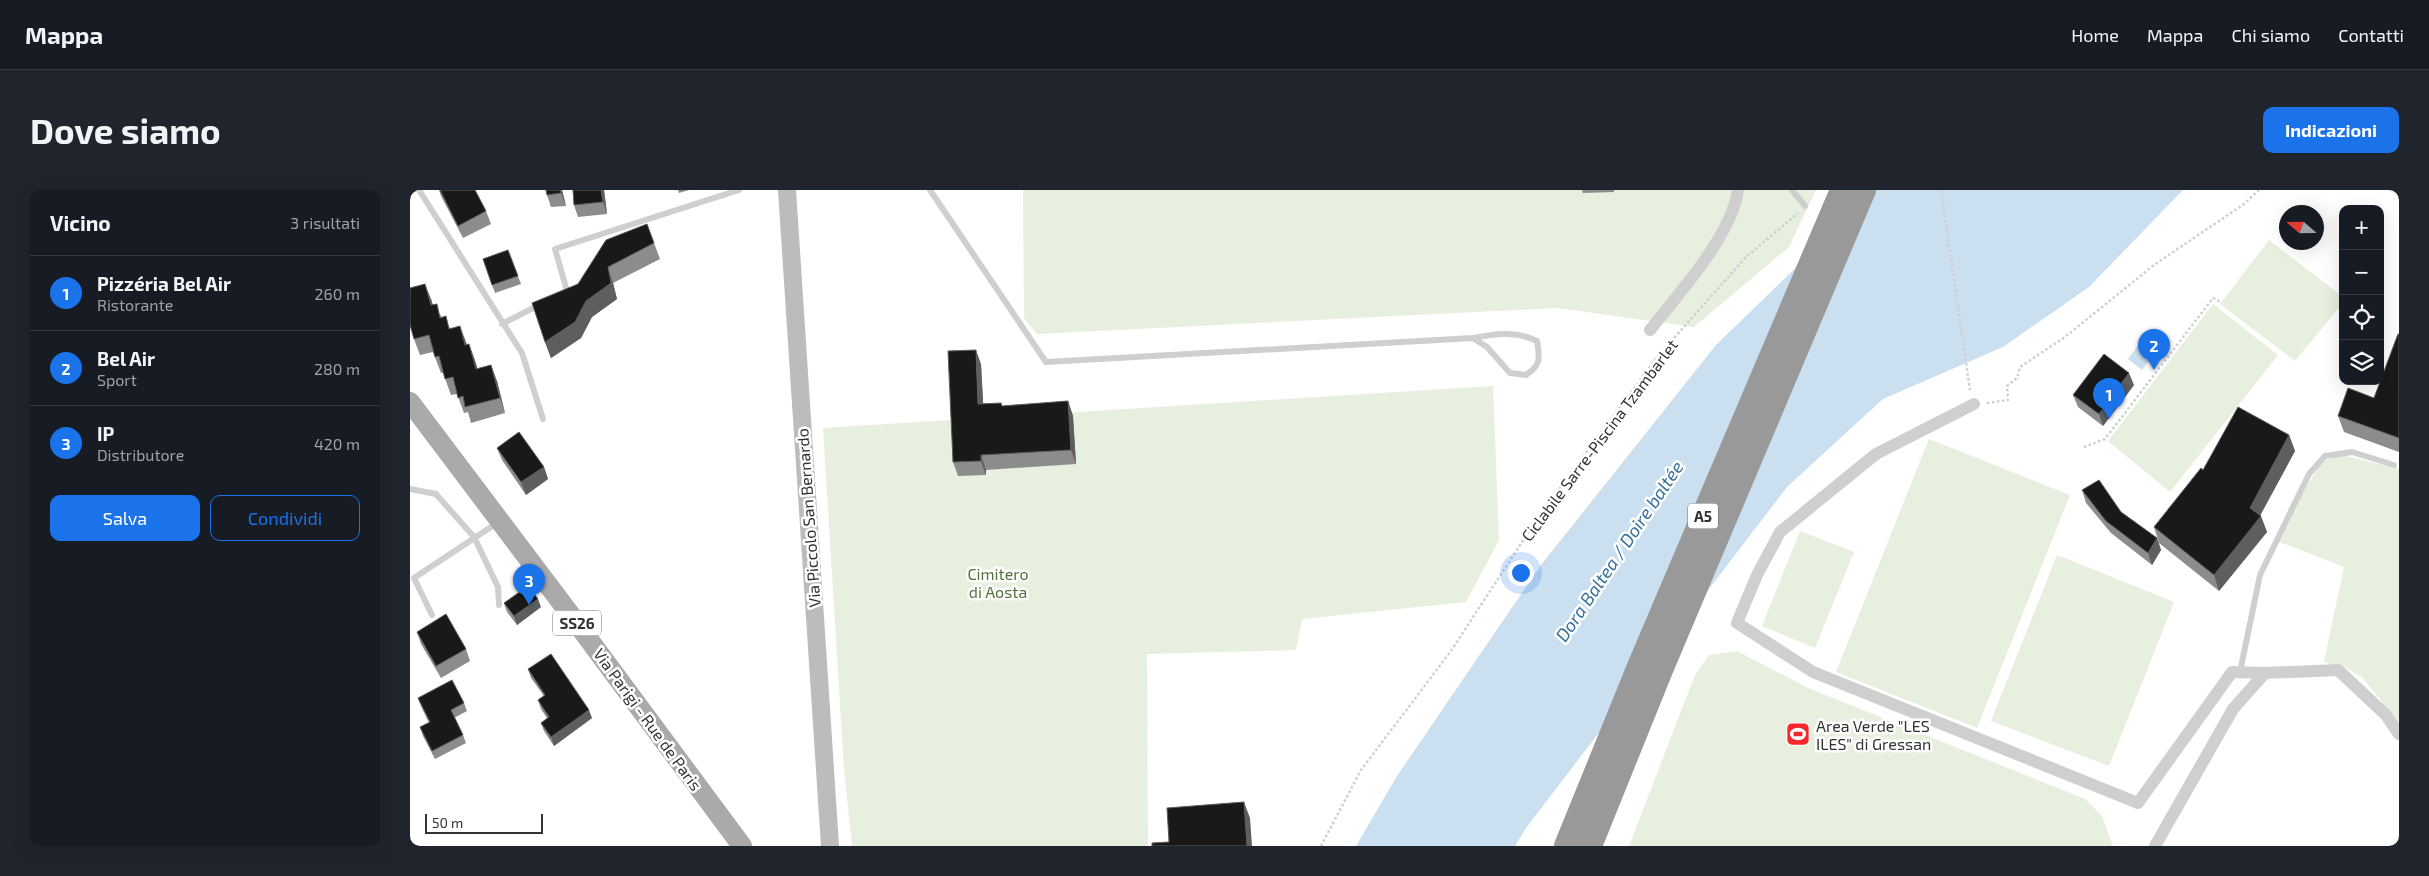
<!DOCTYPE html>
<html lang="it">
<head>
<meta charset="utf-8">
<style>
  body { margin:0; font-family:"Exo 2",sans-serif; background:#20242c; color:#f1f3f6 }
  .controls { position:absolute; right:15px; top:15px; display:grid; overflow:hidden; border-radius:10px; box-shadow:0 5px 20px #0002 }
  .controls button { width:45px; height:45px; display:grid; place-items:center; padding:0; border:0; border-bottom:1px solid #363941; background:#171b24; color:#f1f3f6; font:25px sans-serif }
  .compass { position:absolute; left:1869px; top:15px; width:45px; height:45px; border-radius:50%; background:#171b24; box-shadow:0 5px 20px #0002; rotate:290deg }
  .scale { position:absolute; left:15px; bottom:12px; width:118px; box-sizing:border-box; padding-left:5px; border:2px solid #323232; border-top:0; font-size:14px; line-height:18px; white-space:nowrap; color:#323232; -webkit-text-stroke:4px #fff; paint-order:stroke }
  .you { position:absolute; left:1110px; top:382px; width:18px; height:18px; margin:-12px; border:4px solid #fff; border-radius:50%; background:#1a73e8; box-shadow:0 0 0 8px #1a73e833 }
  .badge { display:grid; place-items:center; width:32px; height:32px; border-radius:50%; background:#1a73e8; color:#fff; font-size:16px; font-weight:700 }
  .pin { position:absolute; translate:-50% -41px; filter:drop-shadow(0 1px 2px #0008) }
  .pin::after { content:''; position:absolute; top:26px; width:18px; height:15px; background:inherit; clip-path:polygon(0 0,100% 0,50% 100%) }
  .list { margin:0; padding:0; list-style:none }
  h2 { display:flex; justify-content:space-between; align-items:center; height:65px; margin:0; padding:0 20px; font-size:21px }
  h2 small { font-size:16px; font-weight:400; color:#9ea1a6 }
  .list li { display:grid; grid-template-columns:32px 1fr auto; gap:15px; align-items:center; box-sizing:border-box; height:75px; padding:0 20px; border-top:1px solid #363941 }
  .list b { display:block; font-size:19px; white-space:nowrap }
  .list p { margin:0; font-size:16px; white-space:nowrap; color:#9ea1a6 }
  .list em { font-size:16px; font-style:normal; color:#9ea1a6 }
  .actions { display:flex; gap:10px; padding:15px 20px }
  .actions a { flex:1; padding:11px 0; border:1px solid #1a73e8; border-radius:10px; text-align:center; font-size:18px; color:#1a73e8 }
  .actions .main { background:#1a73e8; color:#fff }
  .icon { flex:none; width:28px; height:28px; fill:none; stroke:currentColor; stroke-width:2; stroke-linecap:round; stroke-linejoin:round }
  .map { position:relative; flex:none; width:1989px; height:656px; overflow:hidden; border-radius:10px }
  header { display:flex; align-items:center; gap:30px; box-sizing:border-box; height:70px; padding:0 25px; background:#171b24; border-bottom:1px solid #363941 }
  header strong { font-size:24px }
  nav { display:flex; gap:28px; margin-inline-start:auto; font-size:18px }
  .intro { display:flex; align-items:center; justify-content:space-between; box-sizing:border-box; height:120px; padding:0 30px }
  h1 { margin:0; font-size:35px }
  .button { padding:12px 22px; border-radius:10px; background:#1a73e8; color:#fff; font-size:18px; font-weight:700 }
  main { display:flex; gap:30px; padding:0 30px }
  aside { flex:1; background:#171b24; border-radius:10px; box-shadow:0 5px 20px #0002 }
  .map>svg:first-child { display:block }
  .green { fill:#e7efdf }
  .water { fill:#cadff0 }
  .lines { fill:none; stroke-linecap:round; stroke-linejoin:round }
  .path { stroke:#cfcfcf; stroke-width:2.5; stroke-dasharray:2.5 2.5; stroke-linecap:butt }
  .lane { stroke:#cfcfcf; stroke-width:6 }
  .street { stroke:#cfcfcf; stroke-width:12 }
  .secondary { stroke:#bcbcbc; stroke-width:18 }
  .primary { stroke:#aaa; stroke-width:20 }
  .highway { stroke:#999; stroke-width:24 }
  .wall { fill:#8c8c8c }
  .shaded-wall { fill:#5e5e5e }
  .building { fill:#191919; stroke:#5e5e5e }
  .labels { text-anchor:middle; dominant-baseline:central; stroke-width:5; stroke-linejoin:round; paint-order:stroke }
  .shield { fill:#fff; stroke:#707070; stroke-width:1 }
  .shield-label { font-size:15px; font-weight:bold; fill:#323232 }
  .street-label { font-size:16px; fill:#323232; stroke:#fff }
  .park-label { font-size:16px; fill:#51733a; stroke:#fff }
  .poi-label { font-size:16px; fill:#323232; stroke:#fff; text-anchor:start }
  .water-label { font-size:18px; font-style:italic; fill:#36709d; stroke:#fff }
</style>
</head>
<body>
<header>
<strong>Mappa</strong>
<nav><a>Home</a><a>Mappa</a><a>Chi siamo</a><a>Contatti</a></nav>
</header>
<div class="intro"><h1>Dove siamo</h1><a class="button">Indicazioni</a></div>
<main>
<aside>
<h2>Vicino<small>3 risultati</small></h2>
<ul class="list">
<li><span class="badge">1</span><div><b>Pizzéria Bel Air</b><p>Ristorante</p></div><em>260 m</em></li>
<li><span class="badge">2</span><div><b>Bel Air</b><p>Sport</p></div><em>280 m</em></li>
<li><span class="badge">3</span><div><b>IP</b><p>Distributore</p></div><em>420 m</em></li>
</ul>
<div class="actions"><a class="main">Salva</a><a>Condividi</a></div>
</aside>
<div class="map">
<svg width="1989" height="656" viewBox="0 0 1989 656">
  <rect width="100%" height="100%" fill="#fff"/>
  <path class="green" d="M613 0H1406L1379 57 1284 137 1148 118 627 144 614 128Z
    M1859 50 1933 107V113L1885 171 1810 114Z
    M1803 114 1868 165 1760 302 1698 251Z
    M1083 196 1089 350 1056 412 892 429 886 460 737 464 738 656H442L434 579 413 238Z
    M1519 249 1660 305 1567 538 1426 482Z
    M1928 264 1989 279V533L1952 487 1936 478 1914 472 1934 377 1870 352 1892 304 1911 273Z
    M1390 341 1444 362 1405 458 1352 436Z
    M1647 365 1764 412 1699 576 1581 531Z
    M1327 461 1398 498 1675 609 1692 626 1703 656H1219L1285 485 1299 465Z"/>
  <path class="water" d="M1466 0H1773L1679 97 1593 157 1473 209 1377 297 1116 638 1105 656H946L987 586 1131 375 1306 155Z
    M1740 139 1755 150 1732 180 1718 169Z"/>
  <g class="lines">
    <path class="path" d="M1531 0 1560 200
      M1577 213 1598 210 1597 196 1607 188 1610 177 1655 147 1744 75 1834 14 1849 0
      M1674 257 1695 249 1803 108 1811 112
      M911 656 951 580 1041 461 1129 326 1248 166 1336 67 1388 23"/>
    <path class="lane" d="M9 0 112 163 133 229
      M520 0 636 172 1063 148C1087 144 1104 140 1127 151 1130 168 1131 175 1116 185L1100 183 1077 157 1063 148
      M1382 0 1395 16
      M153 103 157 101 145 59 329 0
      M92 134 131 114
      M0 299 26 304 64 347 88 397 89 415
      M22 425 4 388 87 333
      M1830 482 1850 385 1899 284 1915 266 1942 262 1984 275"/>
    <path class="street" d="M1240 140C1269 103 1321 47 1328 0
      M1564 214 1466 264 1370 342 1347 385 1327 433 1403 482 1728 613 1822 482 1855 483
      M1745 656 1823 519 1855 483 1928 480 1976 525 1989 544"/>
    <path class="secondary" d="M377 0 420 656"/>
    <path class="primary" d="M0 212 157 420 332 656"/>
    <path class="highway" d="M1156 656 1230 474 1432 0
      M1180 656 1251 480 1454 0"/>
  </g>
  <path class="wall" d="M29 0H65L76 21 81 34 53 48 31 6Z
    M136 0H152L156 16 141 17 137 5Z
    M163 0H194L197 24 168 27 164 15Z
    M268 0H279L269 3Z
    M1172 0H1204V2L1173 3Z
    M237 34 250 69 203 93 207 109 182 127 171 148 141 168 135 152 168 94Z
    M98 60 111 94 85 103 73 69Z
    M21 109 23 115 40 138 57 154H59L67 178 87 191 95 223 61 233 58 222 54 223 47 204 41 205 33 183H31L23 162 10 165 4 149Z
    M1989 144V262L1934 242 1928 226 1964 208Z
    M571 174 573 214 592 216 658 211 663 226 666 274 576 280V285L548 286 543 272Z
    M1724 195 1693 236 1668 217 1663 205Z
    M1879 245 1885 261 1850 326 1857 342 1809 401 1749 353 1744 337 1793 280Z
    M87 258 134 277 138 289 116 305 92 270Z
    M1672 300 1711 322 1747 348 1751 360 1742 375 1701 343 1676 313Z
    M94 413 131 417 107 435 97 422Z
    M7 442 56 459 60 471 31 488 11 454Z
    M118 479 182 528 144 556 134 541 131 533 137 528 131 519 128 510 134 506 121 488Z
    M8 508 54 513 57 521 44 528 53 545 56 553 25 569 13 546 10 537 19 533 11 516Z"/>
  <path class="shaded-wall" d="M150 0H152L156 16 151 3Z
    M191 0H194L197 24 193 12Z
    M198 77 203 93 207 109 182 127 171 148 141 168 135 152 176 111Z
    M15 94 21 109 27 131 21 115Z
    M50 136 56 152 61 171 55 155Z
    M59 154 65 170 72 194 66 179Z
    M566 160 571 174 574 228 568 214Z
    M81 175 87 191 95 223 90 208Z
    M1719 183 1724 195 1693 236 1689 224Z
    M658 211 663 226 666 274 661 260Z
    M1879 245 1885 261 1847 331 1851 326 1857 342 1809 401 1804 385Z
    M571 265 576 280V285L571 271Z
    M134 277 138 289 116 305 111 292Z
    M1747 348 1751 360 1742 375 1738 363Z
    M128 409 131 417 107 435 104 426Z
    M179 520 182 528 144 556 141 547Z
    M834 612 840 628 842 656H837Z"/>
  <path class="building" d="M30 0H65L76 21 48 36Z
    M136 0H150L151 3 137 5Z
    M163 0H191L193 12 164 15Z
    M237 34 244 53 198 77 201 93 176 111 165 132 135 152 122 113 168 94 196 50Z
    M98 60 108 86 82 95 73 69Z
    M15 94 21 115 27 114 30 128 36 126 39 139 50 136 55 155 59 154 66 179 81 175 90 208 55 217 53 206 48 208 43 187 35 189 29 166 25 167 19 145 4 149 0 135V98Z
    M1988 144H1989V248L1928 226 1938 198 1964 208Z
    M566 160 568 214 591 213 592 216 658 211 661 260 571 265V271L543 272 538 161Z
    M1694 164 1719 183 1689 224 1663 205Z
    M1828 217 1879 245 1840 318 1851 326 1804 385 1744 337 1791 278 1793 280Z
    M109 242 134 277 111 292 87 258Z
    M1689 290 1711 322 1747 348 1738 363 1696 331 1672 300Z
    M118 396 128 409 104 426 94 413Z
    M36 424 56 459 26 476 7 442Z
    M141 464 179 520 141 547 131 533 139 527 128 510 135 505 118 479Z
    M42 490 54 513 41 520 53 545 22 561 10 537 20 532 8 508Z
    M834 612 837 656H742V653L759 652 757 618Z"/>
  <defs>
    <g id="stadium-square" transform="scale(1.25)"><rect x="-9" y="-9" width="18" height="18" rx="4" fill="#f6272a" stroke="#fff"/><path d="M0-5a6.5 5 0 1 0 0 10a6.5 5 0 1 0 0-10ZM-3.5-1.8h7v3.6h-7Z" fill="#fff"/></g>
  </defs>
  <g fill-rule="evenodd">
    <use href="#stadium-square" x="1388" y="544"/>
  </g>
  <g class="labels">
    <g class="shield">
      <rect x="1278" y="313.5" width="30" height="25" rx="4"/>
      <rect x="143" y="420.5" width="48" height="25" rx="4"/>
    </g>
    <g class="shield-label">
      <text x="1293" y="326">A5</text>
      <text x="167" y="433">SS26</text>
    </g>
    <g class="street-label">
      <text transform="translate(1189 250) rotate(-53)">Ciclabile Sarre-Piscina Tzambarlet</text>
      <text transform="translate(398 328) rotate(-94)">Via Piccolo San Bernardo</text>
      <text transform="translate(238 529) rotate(54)">Via Parigi - Rue de Paris</text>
    </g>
    <g class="park-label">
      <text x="588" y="383">Cimitero<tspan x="588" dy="18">di Aosta</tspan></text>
    </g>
    <g class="poi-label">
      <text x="1406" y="535">Area Verde "LES<tspan x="1406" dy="18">ILES" di Gressan</tspan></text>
    </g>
    <g class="water-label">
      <text transform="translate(1209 361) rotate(-56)">Dora Baltea / Doire baltée</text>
    </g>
  </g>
</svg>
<div class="controls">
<button>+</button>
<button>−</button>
<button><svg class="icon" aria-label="locate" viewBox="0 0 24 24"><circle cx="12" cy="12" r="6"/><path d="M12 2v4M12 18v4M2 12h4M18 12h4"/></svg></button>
<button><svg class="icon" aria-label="layers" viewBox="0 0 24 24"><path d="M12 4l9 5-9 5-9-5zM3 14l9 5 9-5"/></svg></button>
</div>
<svg class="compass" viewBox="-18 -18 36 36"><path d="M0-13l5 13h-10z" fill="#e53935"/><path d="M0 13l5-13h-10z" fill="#9ea1a6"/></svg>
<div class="scale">50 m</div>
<div class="you"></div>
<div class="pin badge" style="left:1699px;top:229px">1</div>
<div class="pin badge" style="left:1744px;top:180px">2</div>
<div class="pin badge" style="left:119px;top:415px">3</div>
</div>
</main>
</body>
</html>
